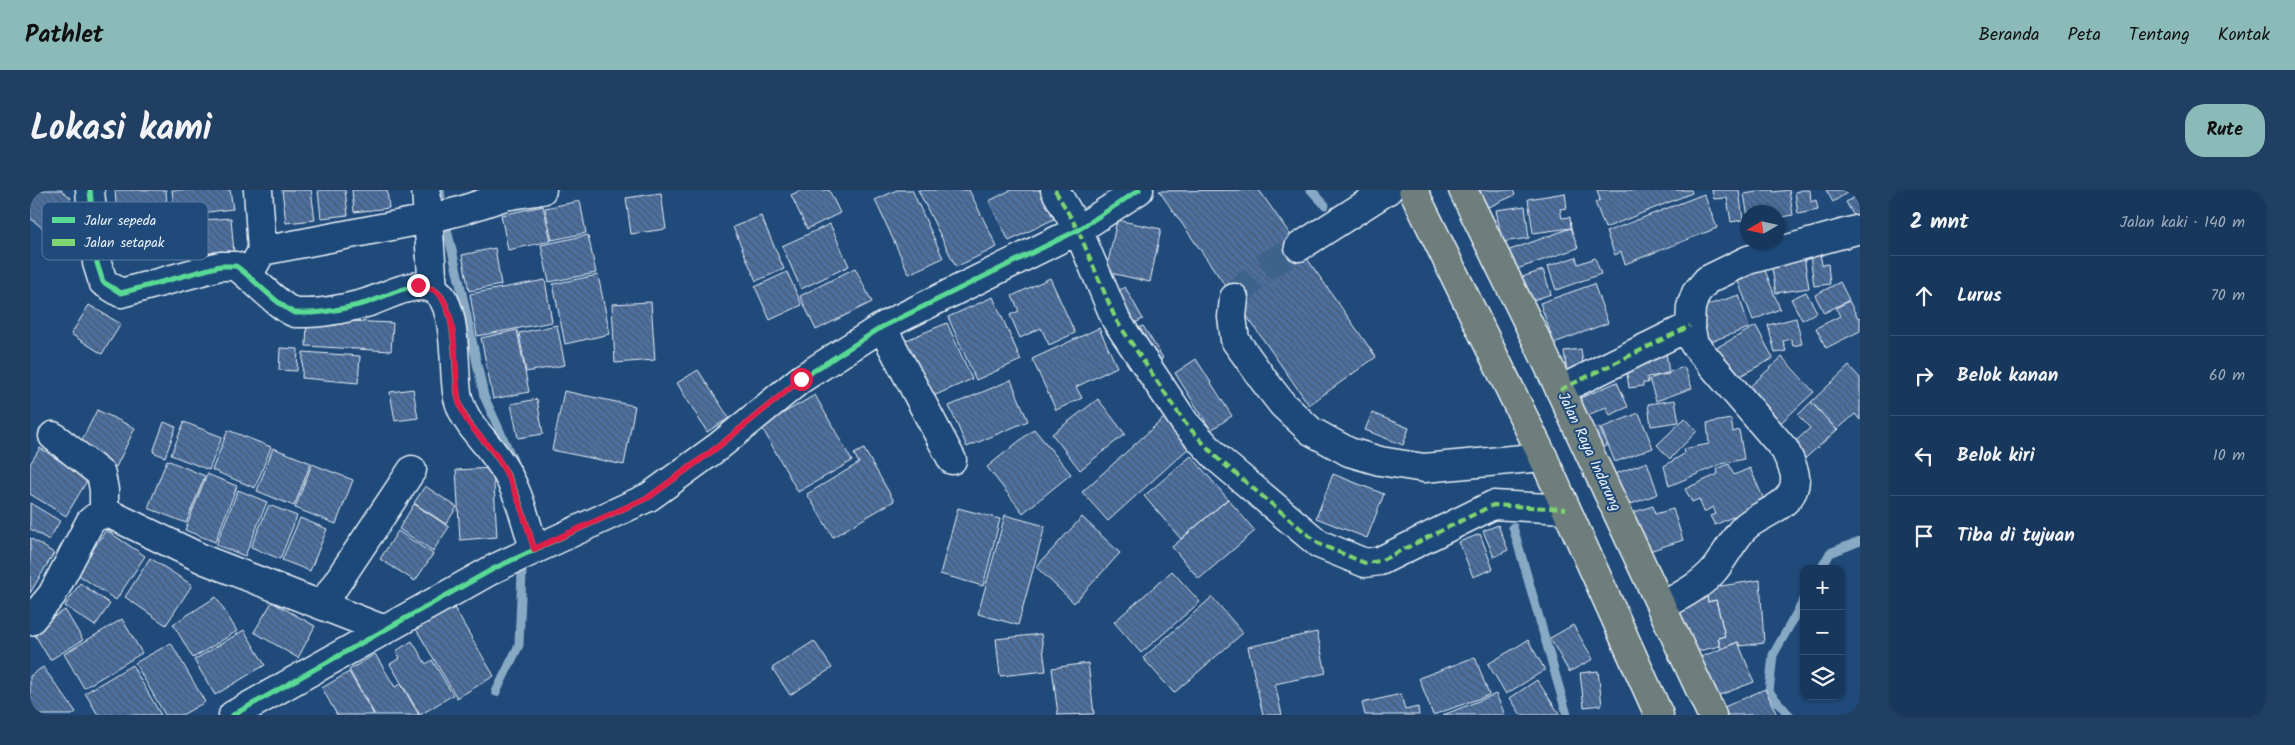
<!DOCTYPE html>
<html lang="id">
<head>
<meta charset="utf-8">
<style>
  body { margin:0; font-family:Kalam,sans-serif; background:#203f62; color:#f1f3f6 }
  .controls { position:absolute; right:15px; bottom:15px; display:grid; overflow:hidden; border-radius:10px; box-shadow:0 1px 4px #0004 }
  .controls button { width:45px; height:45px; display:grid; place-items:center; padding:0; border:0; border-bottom:1px solid #365272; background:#17385c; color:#f1f3f6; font:25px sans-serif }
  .compass { position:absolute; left:1710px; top:15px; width:45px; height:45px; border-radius:50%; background:#17385c; box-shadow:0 1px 4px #0004; rotate:261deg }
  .stop { position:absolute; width:15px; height:15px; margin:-11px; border:4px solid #e11d48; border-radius:50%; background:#fff }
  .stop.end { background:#e11d48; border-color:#fff; box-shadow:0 1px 5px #0008 }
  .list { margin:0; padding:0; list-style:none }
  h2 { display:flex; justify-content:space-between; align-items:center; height:65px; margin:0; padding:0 20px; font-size:21px }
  h2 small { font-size:16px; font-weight:400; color:#9eacbb }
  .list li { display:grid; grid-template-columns:32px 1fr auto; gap:15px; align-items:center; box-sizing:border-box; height:80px; padding:0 20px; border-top:1px solid #365272 }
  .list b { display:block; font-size:19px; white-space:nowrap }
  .list em { font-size:16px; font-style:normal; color:#9eacbb }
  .icon { flex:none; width:28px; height:28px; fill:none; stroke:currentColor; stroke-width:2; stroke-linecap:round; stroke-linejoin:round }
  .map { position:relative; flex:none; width:1830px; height:525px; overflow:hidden; border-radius:20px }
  header { display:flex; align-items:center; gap:30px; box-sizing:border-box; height:70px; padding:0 25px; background:#8bbbb9; color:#111 }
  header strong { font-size:24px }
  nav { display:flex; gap:28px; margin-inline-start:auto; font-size:18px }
  .intro { display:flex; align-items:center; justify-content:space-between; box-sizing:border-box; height:120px; padding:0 30px }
  h1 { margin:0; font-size:35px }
  .button { padding:12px 22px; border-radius:20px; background:#8bbbb9; color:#111; font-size:18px; font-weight:700 }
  main { display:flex; gap:30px; padding:0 30px }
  aside { flex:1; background:#17385c; border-radius:20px; box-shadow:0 1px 4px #0004 }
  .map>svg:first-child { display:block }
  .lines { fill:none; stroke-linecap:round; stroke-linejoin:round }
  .stream { stroke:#88a9c4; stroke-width:9 }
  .building { fill:url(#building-back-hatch); stroke:#e8f1f8 }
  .minor-tunnel { stroke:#3d638d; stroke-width:28; stroke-dasharray:28 14; stroke-linecap:butt }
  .minor-casing { stroke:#e8f1f8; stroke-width:31 }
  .highway-casing { stroke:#e8f1f8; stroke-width:31 }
  .minor { stroke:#1f4a7a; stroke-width:28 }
  .highway { stroke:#6d7e7c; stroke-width:28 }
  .quiet { stroke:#7fd670; stroke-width:4; stroke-dasharray:8 4; stroke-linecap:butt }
  .cycleway-casing { stroke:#1f4a7a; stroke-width:8 }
  .cycleway { stroke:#5adb95; stroke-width:5 }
  .route { stroke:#e11d48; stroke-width:6 }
  .labels { text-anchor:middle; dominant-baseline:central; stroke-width:4; stroke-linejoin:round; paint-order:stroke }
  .street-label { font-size:15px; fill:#e8f1f8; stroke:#1f4a7a }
  .key { fill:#1f4a7a; stroke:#5b7ca0; stroke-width:1 }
  .key-label { font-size:14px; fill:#e8f1f8 }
</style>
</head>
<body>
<header>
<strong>Pathlet</strong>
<nav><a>Beranda</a><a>Peta</a><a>Tentang</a><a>Kontak</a></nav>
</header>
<div class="intro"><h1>Lokasi kami</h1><a class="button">Rute</a></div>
<main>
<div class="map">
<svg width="1830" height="525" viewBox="0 0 1830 525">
  <defs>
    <pattern id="building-back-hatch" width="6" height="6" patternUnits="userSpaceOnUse" patternTransform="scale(1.25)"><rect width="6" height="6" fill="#4d6f9f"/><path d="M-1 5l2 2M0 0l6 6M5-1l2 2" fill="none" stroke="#495a70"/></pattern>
  </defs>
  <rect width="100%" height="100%" fill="#1f4a7a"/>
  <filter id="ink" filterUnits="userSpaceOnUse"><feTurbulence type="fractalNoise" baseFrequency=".02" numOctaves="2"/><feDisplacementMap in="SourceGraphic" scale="10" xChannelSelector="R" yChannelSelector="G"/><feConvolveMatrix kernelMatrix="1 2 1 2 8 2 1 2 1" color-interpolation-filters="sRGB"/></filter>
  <g filter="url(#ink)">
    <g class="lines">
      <path class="stream" d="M410 0 412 18 430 94 454 206 483 270
        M1281 0 1295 15
        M1483 337 1537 525
        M1791 379 1800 363 1830 351
        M466 502 489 455 492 383
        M1759 525 1739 502 1743 465 1774 410"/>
    </g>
    <path class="building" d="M0 0H31L41 8 16 41 0 28Z
      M85 0H136L138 35 88 39Z
      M142 0H200L203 19 145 26Z
      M252 0H281L285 30 256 33Z
      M288 0H315L318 25 291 28Z
      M322 0H357L359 18 324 22Z
      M771 0H799L810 23 777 39 761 5Z
      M867 0H882L913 68 879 84 845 10Z
      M888 0H939L967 57 926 77Z
      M981 0H1010L1024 29 979 51 959 11Z
      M1229 0 1346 167 1279 215 1129 1Z
      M1445 0H1483L1485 5 1454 19Z
      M1567 0H1661L1662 3 1575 38 1565 12 1570 10Z
      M1682 0H1709L1713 30 1701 32 1697 8 1684 9Z
      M1726 0H1743V2L1759 0 1763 25 1748 28V22H1718V27L1714 4 1727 2Z
      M1773 0H1780L1781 12 1786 10 1788 20 1768 24 1765 2Z
      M1796 0H1821L1803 12Z
      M631 3 636 39 601 44 596 8Z
      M1535 3 1537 18 1530 19 1532 28 1540 27 1541 38 1503 43 1498 9Z
      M1674 4 1687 38 1595 74 1591 62 1585 65 1576 42Z
      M1830 4V34L1829 35 1816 12Z
      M550 11 556 43 522 50 515 18Z
      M513 16 521 51 478 60 471 25Z
      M1495 16 1499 48 1472 52 1466 20Z
      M731 26 754 79 726 91 703 37Z
      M201 28 204 63 147 67 144 32Z
      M1087 30 1131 39 1120 92 1076 82Z
      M800 34 819 76 771 99 752 56Z
      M1541 38 1548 58 1484 80 1477 61Z
      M558 45 566 83 519 92 511 55Z
      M465 58 471 95 439 101 432 65Z
      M1790 63 1792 75 1798 74 1800 94 1784 96 1780 64Z
      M1546 67 1548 74 1565 68 1571 84 1526 100 1518 76Z
      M1774 67 1779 98 1746 103 1741 72Z
      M825 78 842 112 786 140 770 106Z
      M1734 78 1750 119 1723 130 1707 89Z
      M1513 80 1521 104 1501 111 1492 87Z
      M757 82 772 115 740 130 725 97Z
      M568 85 580 144 535 154 523 94Z
      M1020 88 1045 143 1019 155 1011 138 990 148 980 125 989 121 982 106Z
      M515 90 522 132 447 146 440 104Z
      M1810 92 1819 110 1794 123 1785 105Z
      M1564 94 1578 133 1524 153 1510 113Z
      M1095 97 1113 129 1099 136 1081 105Z
      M1776 102 1787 122 1772 130 1761 109Z
      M1709 105 1719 138 1676 153 1665 119Z
      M963 107 991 170 946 190 918 127Z
      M1819 111 1828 128 1830 127V141L1796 158 1786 138 1810 126 1806 118Z
      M621 112 625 170 585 173 582 114Z
      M59 115 91 134 72 164 41 144Z
      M1766 128 1772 154 1763 156 1761 149 1753 151 1756 161 1745 163 1738 135Z
      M277 129 363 133 361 161 276 156Z
      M917 133 942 189 899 208 874 151Z
      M527 135 535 175 496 182 489 143Z
      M1113 136 1133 168 1122 174 1102 142Z
      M1726 136 1743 168 1701 191 1684 159Z
      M1069 138 1087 177 1046 197 1052 208 1026 220 1002 169Z
      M487 140 499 202 463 209 451 148Z
      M250 158 268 159 267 181 249 180Z
      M1551 159 1554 181 1537 183 1534 161Z
      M273 162 330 166 328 193 272 188Z
      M1636 162 1639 184 1617 187 1618 193H1613V196L1599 198 1596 177Z
      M1752 167 1784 202 1744 239 1712 204Z
      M1166 169 1202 226 1181 240 1145 183Z
      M1819 176 1830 188V230L1825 224 1807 240 1781 212Z
      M1654 177 1662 198 1626 211 1619 189Z
      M668 180 699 228 677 242 647 193Z
      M981 190 998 231 937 257 919 216Z
      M1587 192 1598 217 1580 225 1576 217 1554 227 1546 210Z
      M383 199 388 228 365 231 360 202Z
      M534 201 605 216 594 275 522 260Z
      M785 205 822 271 768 302 731 236Z
      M507 209 513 244 488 248 481 214Z
      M1068 209 1095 244 1050 280 1022 244Z
      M1645 210 1649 232 1621 236 1618 214Z
      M1781 212 1807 240 1770 273 1757 259 1780 238 1768 225Z
      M67 220 105 238 86 277 48 258Z
      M1342 223 1379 238 1373 255 1335 240Z
      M1609 223 1623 258 1585 272 1571 238Z
      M1135 227 1161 256 1078 331 1052 302Z
      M1655 228 1667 241 1640 269 1627 255Z
      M1701 229 1703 242 1709 240 1714 269 1691 274 1639 296 1634 276 1654 264 1653 259 1679 254 1677 233Z
      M134 232 146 237 135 267 123 262Z
      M154 232 192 247 179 280 141 265Z
      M1569 237 1577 256 1565 262 1557 242Z
      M1004 239 1041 284 993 323 957 277Z
      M198 240 241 257 225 298 182 280Z
      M10 258 58 289 36 326 0 304V274Z
      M243 258 281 273 264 316 227 301Z
      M834 259 864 311 803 347 777 304 829 273 824 264Z
      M1161 266 1198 309 1151 349 1114 306Z
      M137 270 175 286 156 333 118 318Z
      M1617 272 1628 304 1593 317 1582 285Z
      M282 274 323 290 306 334 265 318Z
      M1699 274 1704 285 1720 278 1735 312 1685 335 1680 326 1686 324 1683 317 1674 322 1669 309 1662 312 1655 299 1688 284 1687 279Z
      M463 278 467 347 430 350 426 280Z
      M177 284 207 296 185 352 155 340Z
      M1303 284 1354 304 1337 348 1286 328Z
      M395 296 427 317 416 334 384 313Z
      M208 300 237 312 215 366 186 355Z
      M1198 309 1225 341 1169 389 1142 357Z
      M0 313 30 331 19 350 0 339Z
      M384 314 419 337 403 361 369 339Z
      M239 315 267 326 250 369 221 357Z
      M1623 316 1625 324 1643 319 1653 350 1607 365 1595 325Z
      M928 318 970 329 953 396 910 384Z
      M975 325 1015 336 988 435 948 424Z
      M1052 327 1090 363 1044 413 1006 377Z
      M270 328 297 339 280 381 252 370Z
      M1468 335 1478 360 1464 367 1453 341Z
      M76 340 115 366 86 410 47 384Z
      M368 341 403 364 385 391 350 369Z
      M1450 344 1463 379 1443 387 1429 352Z
      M0 348 24 363 0 403Z
      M120 368 162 395 136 435 95 407Z
      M1142 381 1170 412 1111 463 1084 432Z
      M1730 390 1734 453 1710 456 1708 452 1691 459 1688 448 1695 446 1686 410 1678 412 1677 407 1670 408 1671 399Z
      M50 393 80 414 65 436 35 416Z
      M186 407 207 441 163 468 143 434Z
      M1182 407 1213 443 1144 503 1113 468Z
      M1677 407 1678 412 1686 410 1695 446 1688 448 1690 456 1664 462 1647 421 1656 419 1655 412Z
      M242 412 285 436 268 468 224 442Z
      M423 416 464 486 427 508 386 439Z
      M35 420 53 450 20 470 2 440Z
      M92 429 112 463 54 498 34 464Z
      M1543 435 1563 469 1539 482 1520 448Z
      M214 440 235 475 185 505 164 470Z
      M1287 442 1296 483 1245 494 1252 525H1233L1218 457Z
      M1011 444 1016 481 970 486 966 449Z
      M1498 450 1515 480 1476 504 1458 474Z
      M382 451 396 474 402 470 423 505 390 525 360 474 370 468 366 461Z
      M784 451 802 478 760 505 742 478Z
      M1708 452 1724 492 1677 510 1661 471Z
      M141 453 175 512 152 525H135L105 473Z
      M345 464 365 497 371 494 389 525H345L319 480Z
      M1445 467 1459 505 1403 525 1389 488Z
      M1058 473 1064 524 1028 525 1022 478Z
      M102 475 131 525H68L55 503Z
      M13 477 46 522 42 525H0V486Z
      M1568 481 1572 515 1554 517 1550 483Z
      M319 482 344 525H307L292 498Z
      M1507 490 1530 525H1491L1480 508Z
      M1735 499 1747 525H1687L1685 521Z
      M1371 504 1375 520 1388 517 1389 525H1335L1332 513Z
      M1466 504 1475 525H1413Z"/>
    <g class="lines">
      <path class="minor-tunnel" d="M1204 108 1233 78 1269 57"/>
      <g class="minor-casing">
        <path id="minor" d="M60 0 67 73 73 92 91 103 190 76H206C222 87 249 117 265 123 269 123 274 123 277 123 296 123 317 118 336 113 356 107 381 91 401 98 430 109 422 183 428 208 435 234 453 248 467 268 487 294 495 328 504 359
          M396 0 403 99
          M1025 0 1048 40 1086 130 1155 233 1187 268 1289 354 1335 373 1350 371 1463 315 1536 319
          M1269 57 1358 0
          M232 61 398 29 430 21 475 6 512 0
          M223 77 232 61 228 0
          M1204 108 1202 127 1205 150 1235 192 1253 215 1281 241 1319 262 1350 271 1394 278 1513 267
          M852 137 922 270
          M1530 200 1660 136
          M23 246 71 284 74 300V323
          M292 415 382 280
          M1631 417C1650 406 1671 396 1685 379 1695 366 1703 350 1714 338 1727 325 1755 319 1763 300 1769 285 1761 274 1755 260L1664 154 1660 136 1661 117 1666 103 1677 90 1718 70 1830 39
          M0 431 22 405 60 332C67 325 72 323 82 325L175 370 355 440
          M203 525 465 378 619 307 689 256 771 189 852 137 1048 40 1109 0"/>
      </g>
      <g class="highway-casing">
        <path id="highway" d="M1383 0 1513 267 1629 525
          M1433 0 1508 153 1682 525"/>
      </g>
      <use href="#minor" class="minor"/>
      <use href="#highway" class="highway"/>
      <path class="quiet" d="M1025 0 1048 40 1086 130 1155 233 1187 268 1289 354 1335 373 1350 371 1463 315 1536 319
        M1530 200 1660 136"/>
      <g class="cycleway-casing">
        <path id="cycleway" d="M60 0 67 73 73 92 91 103 190 76H206C222 87 249 117 265 123 269 123 274 123 277 123 296 123 317 118 336 113 356 107 381 91 401 98 430 109 422 183 428 208 435 234 453 248 467 268 487 294 495 328 504 359
          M203 525 465 378 619 307 689 256 771 189 852 137 1048 40 1109 0"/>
      </g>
      <use href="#cycleway" class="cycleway"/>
    </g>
  </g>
  <g class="lines" filter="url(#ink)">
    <path class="route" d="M388 95C392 96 398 97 402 99 429 111 424 181 428 207 434 238 455 247 469 270 486 298 495 328 504 359L619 307 689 256 771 189"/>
  </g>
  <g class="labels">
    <g class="street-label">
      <text transform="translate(1559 262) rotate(65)">Jalan Raya Indarung</text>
    </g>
  </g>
  <rect x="12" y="12" width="166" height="58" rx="8" class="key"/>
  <rect x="22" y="27" width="23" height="6" fill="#5adb95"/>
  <rect x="22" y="49" width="23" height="7" fill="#7fd670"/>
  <g class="key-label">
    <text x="54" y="35">Jalur sepeda</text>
    <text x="54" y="57">Jalan setapak</text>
  </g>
</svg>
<div class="controls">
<button>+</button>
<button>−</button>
<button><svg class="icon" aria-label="layers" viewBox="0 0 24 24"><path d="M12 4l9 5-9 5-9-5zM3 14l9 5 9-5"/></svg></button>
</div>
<svg class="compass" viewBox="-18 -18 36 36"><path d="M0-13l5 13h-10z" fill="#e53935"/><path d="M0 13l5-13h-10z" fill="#9eacbb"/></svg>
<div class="stop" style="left:771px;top:189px"></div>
<div class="stop end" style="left:388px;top:95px"></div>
</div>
<aside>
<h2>2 mnt<small>Jalan kaki · 140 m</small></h2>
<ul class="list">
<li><svg class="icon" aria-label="ahead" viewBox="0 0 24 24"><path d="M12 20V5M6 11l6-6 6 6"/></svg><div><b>Lurus</b></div><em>70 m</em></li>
<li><svg class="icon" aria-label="right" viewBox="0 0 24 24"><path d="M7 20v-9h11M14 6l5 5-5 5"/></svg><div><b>Belok kanan</b></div><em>60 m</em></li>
<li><svg class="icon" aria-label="left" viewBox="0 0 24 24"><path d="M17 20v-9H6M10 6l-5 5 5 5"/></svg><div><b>Belok kiri</b></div><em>10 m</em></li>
<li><svg class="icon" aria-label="arrive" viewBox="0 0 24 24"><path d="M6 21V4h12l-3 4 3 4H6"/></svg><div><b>Tiba di tujuan</b></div></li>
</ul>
</aside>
</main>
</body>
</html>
